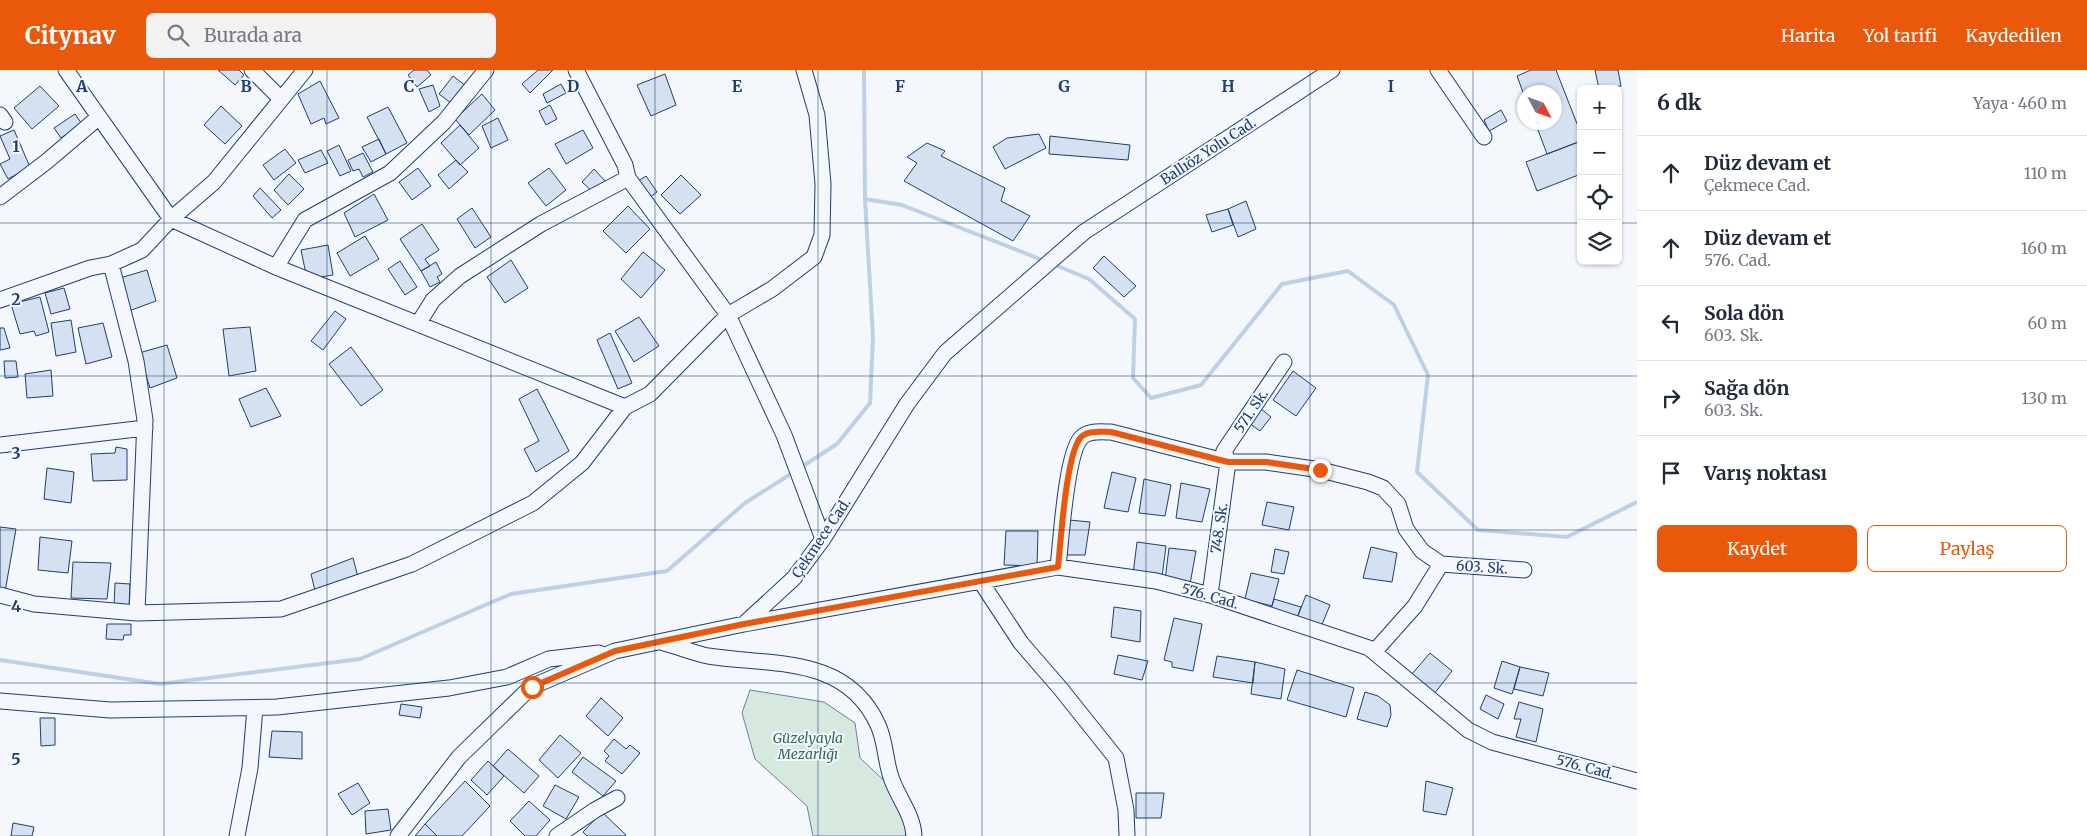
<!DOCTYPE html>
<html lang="tr">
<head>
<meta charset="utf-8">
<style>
  body { margin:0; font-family:Merriweather,serif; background:#f2f2f3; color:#1f2937 }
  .controls { position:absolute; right:15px; top:15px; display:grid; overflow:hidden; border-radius:8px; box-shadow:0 1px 4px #0004 }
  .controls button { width:45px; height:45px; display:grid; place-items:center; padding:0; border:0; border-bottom:1px solid #e0e1e3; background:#fff; color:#1f2937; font:25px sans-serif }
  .compass { position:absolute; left:1517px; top:15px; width:45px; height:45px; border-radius:50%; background:#fff; box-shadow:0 1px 4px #0004; rotate:131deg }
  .stop { position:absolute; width:15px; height:15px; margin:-11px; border:4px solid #ea580c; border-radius:50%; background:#fff }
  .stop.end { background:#ea580c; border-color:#fff; box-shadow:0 1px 5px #0008 }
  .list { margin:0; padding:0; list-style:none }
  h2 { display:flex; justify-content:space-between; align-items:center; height:65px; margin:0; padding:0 20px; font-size:21px }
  h2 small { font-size:16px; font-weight:400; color:#747a83 }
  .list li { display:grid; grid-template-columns:32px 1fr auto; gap:15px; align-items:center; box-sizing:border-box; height:75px; padding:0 20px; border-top:1px solid #e0e1e3 }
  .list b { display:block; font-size:19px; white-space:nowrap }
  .list p { margin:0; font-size:16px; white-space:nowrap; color:#747a83 }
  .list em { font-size:16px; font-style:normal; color:#747a83 }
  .actions { display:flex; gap:10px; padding:15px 20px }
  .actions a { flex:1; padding:11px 0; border:1px solid #ea580c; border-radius:8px; text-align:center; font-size:18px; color:#ea580c }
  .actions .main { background:#ea580c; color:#fff }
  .icon { flex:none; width:28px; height:28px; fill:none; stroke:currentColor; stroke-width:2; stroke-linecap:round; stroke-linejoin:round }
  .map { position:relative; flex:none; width:1637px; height:766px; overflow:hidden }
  header { display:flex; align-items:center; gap:30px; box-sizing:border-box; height:70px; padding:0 25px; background:#ea580c; color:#fff }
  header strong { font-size:24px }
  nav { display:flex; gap:28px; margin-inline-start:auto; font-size:18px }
  .search { width:350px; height:45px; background:#f2f2f3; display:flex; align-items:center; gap:12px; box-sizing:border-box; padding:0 18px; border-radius:8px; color:#747a83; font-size:19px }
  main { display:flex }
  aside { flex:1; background:#fff }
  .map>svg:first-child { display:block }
  .green { fill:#d7e8df; stroke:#687fa3 }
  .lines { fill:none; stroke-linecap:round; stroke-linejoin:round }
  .stream { stroke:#bed0e5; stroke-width:4 }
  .building { fill:#d5e0f0; stroke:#1d3f73 }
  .minor-casing { stroke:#1d3f73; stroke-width:17 }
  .minor { stroke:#f4f7fb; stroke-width:15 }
  .route { stroke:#ea580c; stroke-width:6 }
  .grid { fill:none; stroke:#1d3f73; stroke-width:1; stroke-opacity:0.55 }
  .labels { text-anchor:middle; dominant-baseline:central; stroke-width:4; stroke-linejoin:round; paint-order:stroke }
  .street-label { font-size:14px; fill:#1d3f73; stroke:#f4f7fb }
  .park-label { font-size:14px; font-style:italic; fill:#2c6c60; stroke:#f4f7fb }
  .grid-label { font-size:16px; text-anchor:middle; font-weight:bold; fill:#1d3f73; stroke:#f4f7fb; stroke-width:4; stroke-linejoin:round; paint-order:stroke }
</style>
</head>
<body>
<header>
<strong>Citynav</strong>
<div class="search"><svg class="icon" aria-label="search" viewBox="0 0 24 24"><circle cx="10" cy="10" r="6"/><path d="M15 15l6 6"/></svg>Burada ara</div>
<nav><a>Harita</a><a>Yol tarifi</a><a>Kaydedilen</a></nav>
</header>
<main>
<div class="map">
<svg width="1637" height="766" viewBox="0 0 1637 766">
  <rect width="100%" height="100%" fill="#f4f7fb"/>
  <path class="green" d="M750 620 824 632 855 653 860 688 892 718 914 766H813L807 736 755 689 742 643Z"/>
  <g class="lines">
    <path class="stream" d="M865 129 902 135 1045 191
      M1053 194 1089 209 1135 249 1133 308 1151 328 1201 315 1282 214 1348 201 1394 235 1428 305 1417 402 1478 460 1567 467 1637 432
      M800 398 837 374 870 333 873 267 865 129 864 0
      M0 590 160 614 360 589 511 524 667 501 745 433 794 402"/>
  </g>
  <path class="building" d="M218 0H239L244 5 235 15Z
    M414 0H427L431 5 417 17 408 5Z
    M538 0H553L530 23 522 14Z
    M1531 0H1556L1581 64V71L1547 84 1535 52H1554V22H1524V25L1517 6Z
    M1595 0H1618L1621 16 1599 19Z
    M665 4 676 35 651 46 637 15Z
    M453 6 466 16 451 33 439 24Z
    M320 11 339 48 326 54 324 48 311 54 298 24Z
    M561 14 566 23 547 33 543 24Z
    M433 15 440 36 429 42 419 19Z
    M40 16 59 36 32 59 14 38Z
    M482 24 495 40 469 65 455 49Z
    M550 35 557 49 546 55 539 41Z
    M221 36 242 56 225 74 204 55Z
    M388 37 407 73 386 84 367 47Z
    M1501 40 1507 51 1489 61 1484 50Z
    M75 44 82 54 61 68 54 58Z
    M498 48 508 70 491 78 482 56Z
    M460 55 479 78 460 95 441 73Z
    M14 60 30 97 8 109 0 94 10 89 0 66Z
    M583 60 593 78 566 94 555 74Z
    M1039 64 1046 78 1005 99 993 77 1007 68Z
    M1050 66 1130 75 1128 90 1049 84Z
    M379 69 386 84 371 92 362 77Z
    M1581 71V104L1537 121 1526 92Z
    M927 73 945 81 941 86 1005 118 1001 131 1030 146 1013 171 904 111 917 93 907 87Z
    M339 75 351 101 340 106 327 81Z
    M285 79 296 93 274 110 263 95Z
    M321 80 328 93 305 103 298 90Z
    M363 83 373 102 363 107 359 99 353 101 348 90Z
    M456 90 468 102 449 119 438 105Z
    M418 98 431 116 412 130 399 112Z
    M549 98 566 120 546 136 528 113Z
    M594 99 605 111 593 122 582 112Z
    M289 104 304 119 288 135 274 120Z
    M681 105 701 125 680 144 661 125Z
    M646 106 657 122 649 128 638 111Z
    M260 118 281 140 272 148 253 126Z
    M374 124 388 150 355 167 344 143Z
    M1246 131 1256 159 1238 167 1228 139Z
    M628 136 650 159 626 183 603 161Z
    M472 138 491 167 475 178 457 149Z
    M1228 139 1233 155 1212 162 1206 145Z
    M422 154 439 180 425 189 430 196 421 201 400 169Z
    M365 166 379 189 350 206 337 183Z
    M328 175 333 205 307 209 301 180Z
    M643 182 665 200 641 228 621 209Z
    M1104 186 1136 216 1124 227 1093 198Z
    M511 190 528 218 505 233 487 207Z
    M400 191 417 217 405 225 388 199Z
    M436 192 442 204 437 207 440 212 430 217 421 201Z
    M147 200 156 231 129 241 120 208Z
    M64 218 70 239 51 244 45 223Z
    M40 227 49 262 36 266 34 261 20 264 11 234Z
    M335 241 346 249 323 280 311 271Z
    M639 247 659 276 634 292 615 261Z
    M71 250 76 282 56 286 51 253Z
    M103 253 112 287 86 294 78 258Z
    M250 257 256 301 229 306 223 259Z
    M0 258H4L10 278 0 280Z
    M610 263 632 313 618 319 597 270Z
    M167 275 177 308 150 318 139 283Z
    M351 277 383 320 361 336 329 294Z
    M4 291H16L18 307 5 308Z
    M51 300 53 326 27 328 25 304Z
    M1293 301 1316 318 1296 346 1273 330Z
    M266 318 281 346 251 357 239 329Z
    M537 319 569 381 536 402 524 379 539 371 519 329Z
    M1259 337 1271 347 1260 361 1249 353Z
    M116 377 127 379V410L93 411 91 384 115 383Z
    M47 398 74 402 71 433 44 429Z
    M1112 402 1136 408 1128 442 1104 438Z
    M1144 409 1171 415 1165 446 1139 443Z
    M1181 413 1210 419 1202 452 1176 448Z
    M1267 432 1294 437 1289 460 1262 455Z
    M1069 450 1090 452 1085 485H1067Z
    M0 457 16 459 5 522 0 521Z
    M1006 461H1038L1037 496 1004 495Z
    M40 467 72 471 68 503 38 500Z
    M1137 472 1166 476 1162 507 1133 504Z
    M1371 477 1397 483 1392 512 1363 508Z
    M1169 478 1196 481 1190 514 1165 510Z
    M1275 479 1289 482 1284 504 1271 502Z
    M353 488 358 507 315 521 311 504Z
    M73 492 111 493 107 529 71 528Z
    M1251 503 1279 509 1272 536 1245 529Z
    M115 513 130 514 129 537 114 536Z
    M1306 525 1330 535 1321 557 1297 548Z
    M1274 529 1301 537 1297 548 1271 539Z
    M1114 537 1141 541 1140 572 1111 567Z
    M1174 548 1202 554 1193 601 1172 597V592L1164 590Z
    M107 554H131V565H124L123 570 106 569Z
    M1430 583 1452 601 1434 624 1412 604Z
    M1118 585 1148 591 1142 610 1114 604Z
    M1217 586 1255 592 1253 613 1213 607Z
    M1502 591 1520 597 1512 624 1494 618Z
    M1255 592 1285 599 1281 629 1251 624Z
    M1520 597 1549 603 1543 626 1514 619Z
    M1297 600 1354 618 1346 647 1287 630Z
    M1365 622 1378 626 1390 635 1391 645 1387 657 1357 649Z
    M1486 625 1504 634 1498 649 1480 639Z
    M601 628 623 648 608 666 586 646Z
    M1519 632 1543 639 1536 672 1516 667 1521 649H1514Z
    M401 634 422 637 420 648 399 645Z
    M40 648H55V675L41 676Z
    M272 661 302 662V689L269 687Z
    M560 665 581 683 558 708 539 690Z
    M614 669 626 679 630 675 640 683 622 704 605 691 609 686 604 681Z
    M508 679 539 706 524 723 493 696Z
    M583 687 616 711 603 726 572 702Z
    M488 691 504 706 487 725 471 710Z
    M465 711 490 736 462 766H437L425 754Z
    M1426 711 1453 718 1446 745 1423 741Z
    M358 713 370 733 352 745 338 724Z
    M555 715 579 727 566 749 543 736Z
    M1136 723H1164L1161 748H1136Z
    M529 731 550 750 536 766H525L510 751Z
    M388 739 391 760 366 764 365 741Z
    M602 742 626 765 625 766H587L583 762Z
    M13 753 34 757 32 766H11Z
    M425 754 437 766H415Z"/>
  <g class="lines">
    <g class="minor-casing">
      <path id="minor" d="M66 0 171 149 276 197 305 150 390 103 444 52 486 0
        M252 0 281 29
        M576 0 625 95 628 108 728 245 784 365 823 469
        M1438 0 1484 67
        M0 45 5 52
        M0 127 46 92 99 47
        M111 194 136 291 145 350 137 543
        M276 197 625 337
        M0 230 90 198 111 194 142 180 171 149 214 112 305 0
        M418 254 433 230 460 206 541 154 628 108
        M0 375 145 358
        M1058 497C1061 471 1066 384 1081 368 1088 360 1101 362 1111 362L1228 392H1266L1321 400 1368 412 1383 418 1398 434 1406 459 1422 481 1441 494 1524 500
        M981 512 1021 573 1060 618 1116 688 1126 740 1127 766
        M0 525 34 534 137 543 281 539 412 494 533 433 582 393 625 337 650 324 728 245 772 219 814 187 822 165 823 114 817 45 804 0
        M1210 525 1228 392 1224 381 1284 292
        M744 554 1058 497 1156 511 1210 525 1369 578 1468 660 1492 672 1637 711
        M664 573C679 577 694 583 708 586 770 596 846 584 878 655 886 672 885 692 892 710 899 729 913 745 914 766
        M1374 582 1415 536 1441 494
        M0 631 110 640 277 637 449 618 507 607 549 589 599 583
        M237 766 250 698 255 638
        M398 766 459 687 531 617 615 581 744 554 794 508 823 469 907 334 945 283 1084 162 1332 0
        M557 766 595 740 617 728"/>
    </g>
    <use href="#minor" class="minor"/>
  </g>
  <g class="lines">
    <path class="route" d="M532 617 615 581 744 554 1058 497C1061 471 1066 383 1081 367 1088 360 1101 362 1111 362L1228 392H1266L1320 400"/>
  </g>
  <path class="grid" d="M164 0V766M327 0V766M491 0V766M655 0V766M818 0V766M982 0V766M1146 0V766M1310 0V766M1473 0V766M0 153H1581M1618 153H1637M0 306H1637M0 460H1637M0 613H1637"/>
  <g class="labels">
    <g class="street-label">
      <text transform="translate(1208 81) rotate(-33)">Ballıöz Yolu Cad.</text>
      <text transform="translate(1251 341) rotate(-56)">571. Sk.</text>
      <text transform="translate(1219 458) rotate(-82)">748. Sk.</text>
      <text transform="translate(821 468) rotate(-56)">Çekmece Cad.</text>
      <text transform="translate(1482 497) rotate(4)">603. Sk.</text>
      <text transform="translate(1210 526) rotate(16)">576. Cad.</text>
      <text transform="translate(1585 697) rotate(15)">576. Cad.</text>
    </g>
    <g class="park-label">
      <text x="808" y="668">Güzelyayla<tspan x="808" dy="16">Mezarlığı</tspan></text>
    </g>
  </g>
  <g class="grid-label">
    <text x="82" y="22">A</text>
    <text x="246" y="22">B</text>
    <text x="409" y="22">C</text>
    <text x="573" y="22">D</text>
    <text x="737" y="22">E</text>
    <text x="900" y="22">F</text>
    <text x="1064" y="22">G</text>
    <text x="1228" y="22">H</text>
    <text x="1391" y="22">I</text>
    <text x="16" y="82">1</text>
    <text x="16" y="235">2</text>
    <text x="16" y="389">3</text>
    <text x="16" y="542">4</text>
    <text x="16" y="695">5</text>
  </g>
</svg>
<div class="controls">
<button>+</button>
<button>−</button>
<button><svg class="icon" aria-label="locate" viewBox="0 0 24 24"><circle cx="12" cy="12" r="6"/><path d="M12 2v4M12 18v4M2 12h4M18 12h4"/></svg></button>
<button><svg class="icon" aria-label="layers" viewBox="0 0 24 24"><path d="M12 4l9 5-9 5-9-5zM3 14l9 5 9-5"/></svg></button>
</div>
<svg class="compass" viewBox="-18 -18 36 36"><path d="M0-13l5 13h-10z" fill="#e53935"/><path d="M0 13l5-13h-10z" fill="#747a83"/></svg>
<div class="stop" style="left:532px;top:617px"></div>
<div class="stop end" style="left:1320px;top:400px"></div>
</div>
<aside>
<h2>6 dk<small>Yaya · 460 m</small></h2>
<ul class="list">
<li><svg class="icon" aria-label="ahead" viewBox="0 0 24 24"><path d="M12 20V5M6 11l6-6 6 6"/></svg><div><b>Düz devam et</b><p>Çekmece Cad.</p></div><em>110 m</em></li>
<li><svg class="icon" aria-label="ahead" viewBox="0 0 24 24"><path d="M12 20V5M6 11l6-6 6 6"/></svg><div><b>Düz devam et</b><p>576. Cad.</p></div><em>160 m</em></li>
<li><svg class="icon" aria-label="left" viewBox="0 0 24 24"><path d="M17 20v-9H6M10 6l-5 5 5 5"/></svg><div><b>Sola dön</b><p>603. Sk.</p></div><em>60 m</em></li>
<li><svg class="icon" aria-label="right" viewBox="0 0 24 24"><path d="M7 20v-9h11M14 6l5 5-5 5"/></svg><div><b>Sağa dön</b><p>603. Sk.</p></div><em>130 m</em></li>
<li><svg class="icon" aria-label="arrive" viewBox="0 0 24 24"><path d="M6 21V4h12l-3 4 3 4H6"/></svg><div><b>Varış noktası</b></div></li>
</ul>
<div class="actions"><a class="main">Kaydet</a><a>Paylaş</a></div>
</aside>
</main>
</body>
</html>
